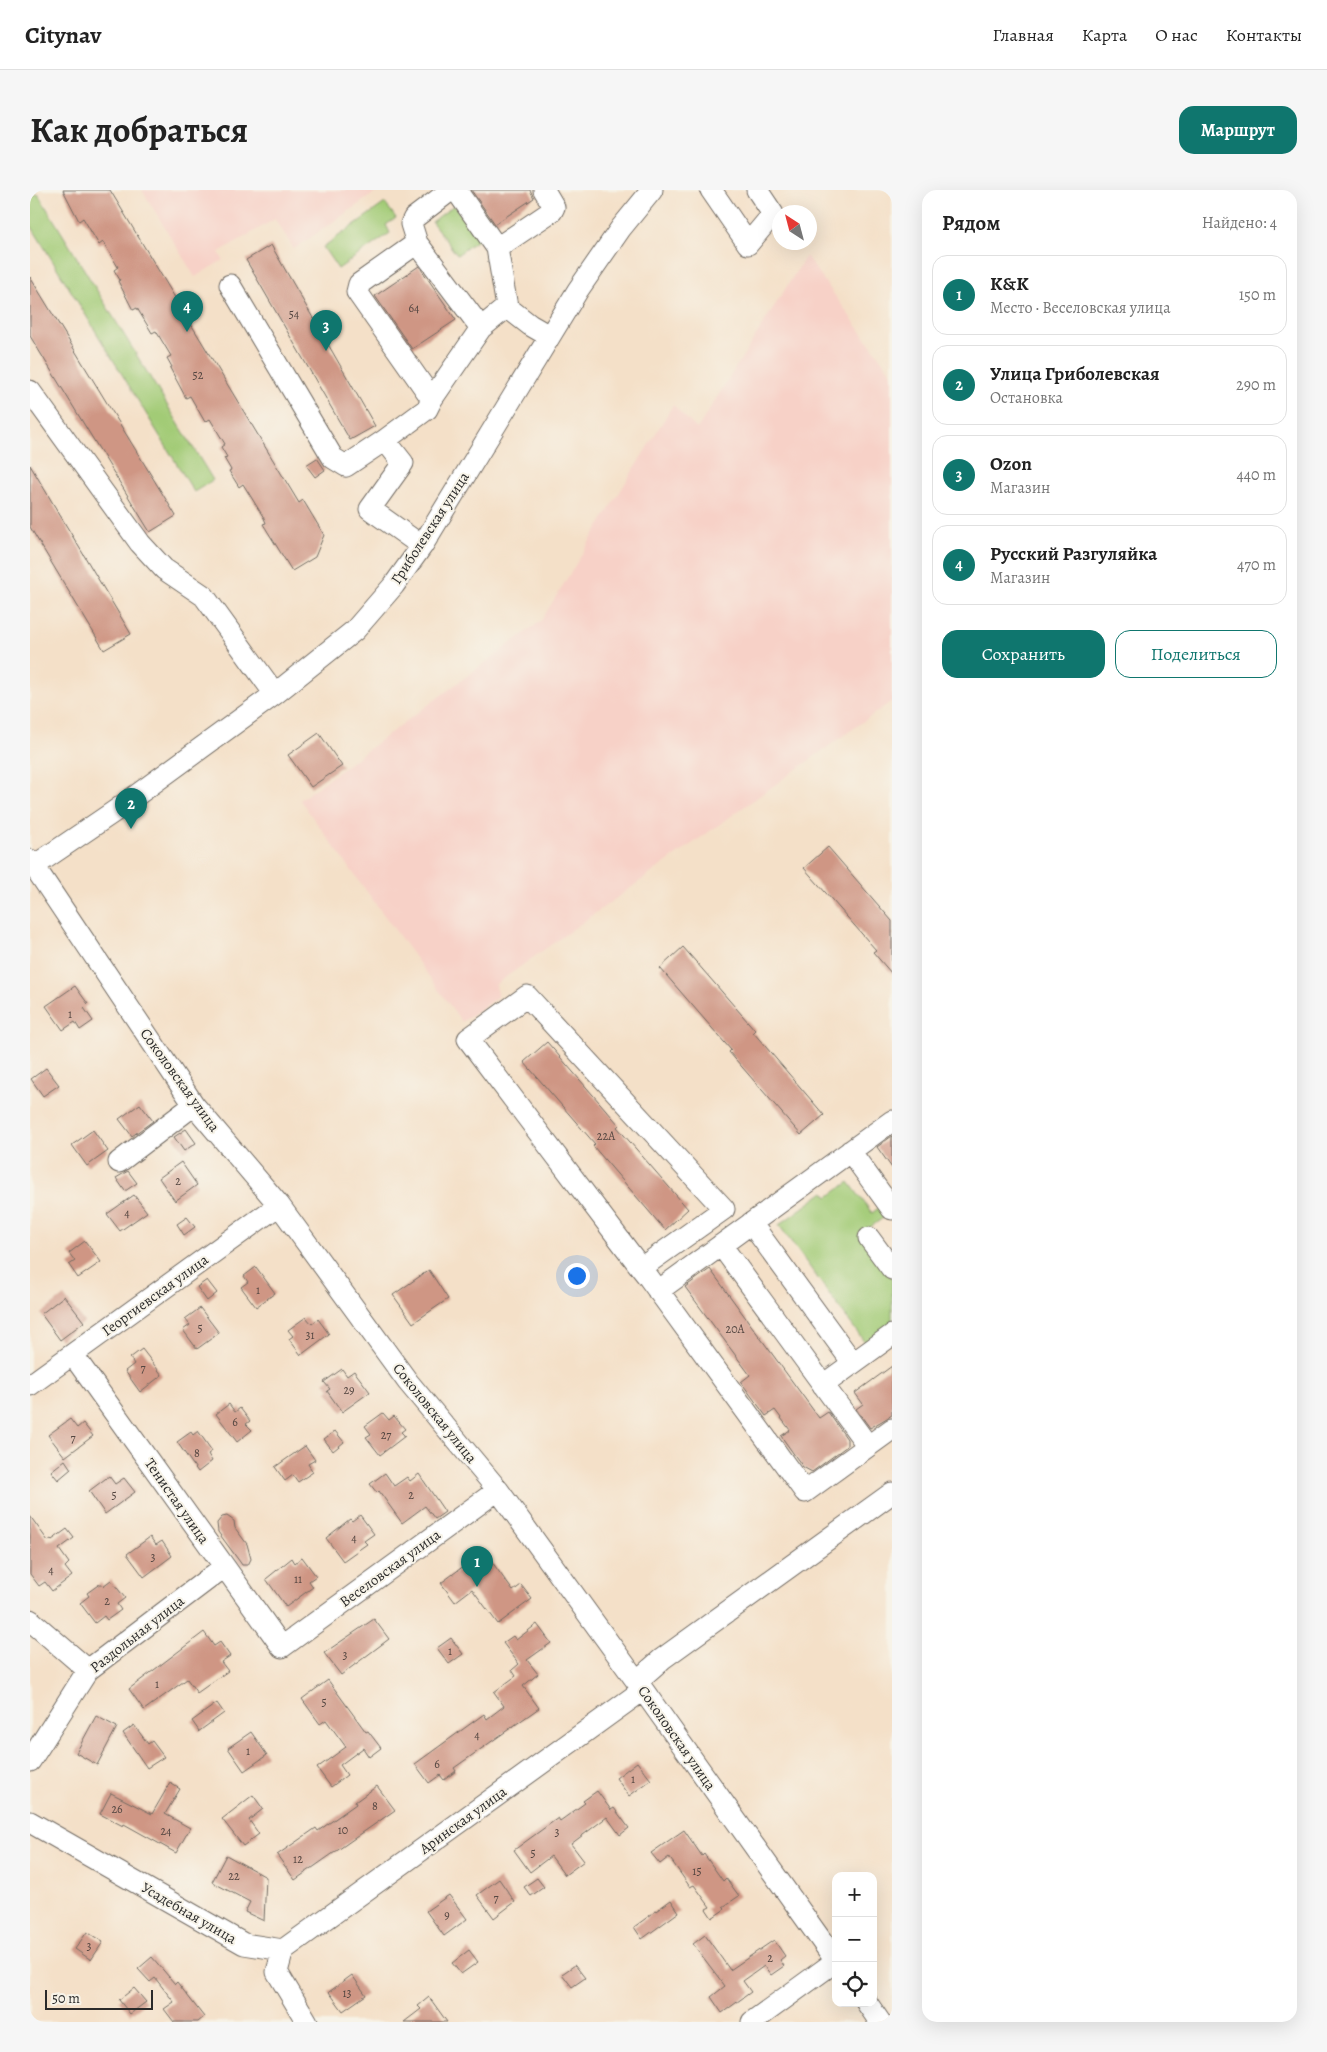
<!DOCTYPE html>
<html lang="ru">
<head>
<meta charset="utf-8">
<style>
  body { margin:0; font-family:Alegreya,serif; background:#f6f6f6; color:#222 }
  .controls { position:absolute; right:15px; bottom:15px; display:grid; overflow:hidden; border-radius:10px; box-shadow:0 5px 20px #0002 }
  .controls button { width:45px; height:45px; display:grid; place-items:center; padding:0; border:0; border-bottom:1px solid #e0e0e0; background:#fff; color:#222; font:25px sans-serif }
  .compass { position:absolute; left:742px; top:15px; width:45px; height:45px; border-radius:50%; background:#fff; box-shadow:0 5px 20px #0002; rotate:324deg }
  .scale { position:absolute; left:15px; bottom:12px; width:108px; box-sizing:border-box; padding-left:5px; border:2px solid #2b2b2b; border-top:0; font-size:14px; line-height:18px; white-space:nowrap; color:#2b2b2b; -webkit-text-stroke:4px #f7f3e8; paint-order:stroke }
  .you { position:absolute; left:546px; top:1085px; width:18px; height:18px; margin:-12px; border:4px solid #fff; border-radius:50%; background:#1a73e8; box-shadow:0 0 0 8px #1a73e833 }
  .badge { display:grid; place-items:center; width:32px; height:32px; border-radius:50%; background:#0f766e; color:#fff; font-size:16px; font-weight:700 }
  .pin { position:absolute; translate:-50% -41px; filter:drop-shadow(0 1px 2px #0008) }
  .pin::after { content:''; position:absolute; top:26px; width:18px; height:15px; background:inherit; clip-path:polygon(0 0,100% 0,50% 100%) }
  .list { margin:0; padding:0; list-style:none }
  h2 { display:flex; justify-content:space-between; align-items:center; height:65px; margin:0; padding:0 20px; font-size:21px }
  h2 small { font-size:16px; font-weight:400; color:#767676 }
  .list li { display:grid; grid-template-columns:32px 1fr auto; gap:15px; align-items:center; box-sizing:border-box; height:80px; margin:0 10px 10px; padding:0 10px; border:1px solid #e0e0e0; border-radius:15px }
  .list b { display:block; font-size:19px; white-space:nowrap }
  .list p { margin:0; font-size:16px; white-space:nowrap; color:#767676 }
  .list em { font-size:16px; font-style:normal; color:#767676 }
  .actions { display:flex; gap:10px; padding:15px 20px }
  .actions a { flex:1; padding:11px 0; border:1px solid #0f766e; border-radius:15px; text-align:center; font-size:18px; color:#0f766e }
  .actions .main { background:#0f766e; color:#fff }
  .icon { flex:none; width:28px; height:28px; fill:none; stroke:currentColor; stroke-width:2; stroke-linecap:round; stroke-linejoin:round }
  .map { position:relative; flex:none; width:862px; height:1832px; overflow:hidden; border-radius:15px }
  header { display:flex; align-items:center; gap:30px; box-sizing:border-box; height:70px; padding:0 25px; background:#fff; border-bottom:1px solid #e0e0e0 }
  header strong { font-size:24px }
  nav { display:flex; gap:28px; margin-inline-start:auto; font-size:18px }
  .intro { display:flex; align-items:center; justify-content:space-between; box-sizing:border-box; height:120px; padding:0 30px }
  h1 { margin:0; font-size:35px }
  .button { padding:12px 22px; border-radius:15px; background:#0f766e; color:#fff; font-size:18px; font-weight:700 }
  main { display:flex; gap:30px; padding:0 30px }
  aside { flex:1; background:#fff; border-radius:15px; box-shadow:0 5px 20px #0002 }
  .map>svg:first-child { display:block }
  .built { fill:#f7d1c7 }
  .green { fill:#a2cb76; stroke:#667b50 }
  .building { fill:#cf9684 }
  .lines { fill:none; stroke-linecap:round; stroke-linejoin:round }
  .minor-casing { stroke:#716a62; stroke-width:23 }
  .minor { stroke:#fff; stroke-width:21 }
  .labels { text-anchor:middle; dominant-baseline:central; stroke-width:4; stroke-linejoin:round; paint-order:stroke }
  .number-label { font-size:12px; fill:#544641 }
  .street-label { font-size:15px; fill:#2b2b2b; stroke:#f7f3e8 }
</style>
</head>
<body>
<header>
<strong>Citynav</strong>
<nav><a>Главная</a><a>Карта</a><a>О нас</a><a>Контакты</a></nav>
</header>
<div class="intro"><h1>Как добраться</h1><a class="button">Маршрут</a></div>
<main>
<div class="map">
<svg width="862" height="1832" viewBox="0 0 862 1832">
  <rect width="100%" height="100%" fill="#f7f3e8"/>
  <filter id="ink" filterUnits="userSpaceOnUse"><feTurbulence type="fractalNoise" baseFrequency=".02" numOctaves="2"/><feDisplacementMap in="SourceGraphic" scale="10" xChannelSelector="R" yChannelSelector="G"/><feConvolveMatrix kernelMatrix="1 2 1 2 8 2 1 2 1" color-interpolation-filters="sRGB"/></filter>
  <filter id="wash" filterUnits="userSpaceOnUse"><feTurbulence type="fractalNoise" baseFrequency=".0096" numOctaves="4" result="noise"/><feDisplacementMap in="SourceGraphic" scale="20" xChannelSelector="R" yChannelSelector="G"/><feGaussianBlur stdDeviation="1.12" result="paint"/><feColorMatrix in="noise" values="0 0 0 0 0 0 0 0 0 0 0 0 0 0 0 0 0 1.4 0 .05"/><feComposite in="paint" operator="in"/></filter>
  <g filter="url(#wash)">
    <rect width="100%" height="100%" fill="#f4e0c8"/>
    <path class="built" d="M112 0H349L264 59 245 29 189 62 193 70 165 87Z
      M776 66 862 184V511L466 794 467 807 432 832 270 610 511 431 643 215 667 239Z"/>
    <path class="green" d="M8 4 183 290 164 302 0 34V8Z
      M355 13 366 28 356 35 360 43 308 79 293 57Z
      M424 15 450 48 427 65 402 32Z
      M819 992 842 1023 851 1016 857 1025 831 1044 862 1088V1139L838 1157 749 1035 794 1002 798 1007Z"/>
    <g id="blocks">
      <path class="building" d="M33 0H80L269 313 273 310 294 345 285 367 262 381 233 334 236 333 234 328 213 294 209 297 199 281 201 280 194 268 197 267 191 257 195 254 180 229 175 232 160 206 156 208 140 178 142 177 137 168 141 166 126 141 122 143 107 118 103 120 88 91 90 90 84 80 88 77 73 52 69 55 53 28 49 31Z
        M441 0H500L504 8 465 34Z
        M241 55 345 236 320 250 216 70Z
        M389 76 426 130 382 159 345 106Z
        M0 87 146 326 120 342 0 146Z
        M287 268 295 280 285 287 276 275Z
        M0 275 101 444 74 460 0 337Z
        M289 543 312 576 281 597 258 565Z
        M798 657 862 731V784L843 762 846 760 774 678Z
        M653 757 725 840 723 842 794 925 771 945 699 862 701 860 630 778Z
        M45 796 58 814 54 818 63 831 50 840 45 832 33 840 16 816Z
        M517 852 589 935 587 937 658 1019 635 1040 563 956 565 954 494 872Z
        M16 878 29 895 13 906 1 889Z
        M110 914 123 931 102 946 89 929Z
        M156 939 166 953 154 961 144 947Z
        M63 940 78 961 57 976 42 955Z
        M862 946V978L847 957Z
        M151 972 167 995 145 1011 129 988Z
        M98 981 107 993 95 1001 86 988Z
        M104 1005 117 1022 90 1041 77 1024Z
        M157 1027 165 1037 154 1045 147 1034Z
        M55 1051 71 1072 48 1088 39 1075 45 1071 39 1063Z
        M226 1077 245 1103 226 1117 211 1097 218 1092 214 1086Z
        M680 1079 789 1228 798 1222 817 1249V1256L782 1282 773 1277 751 1246 760 1240 745 1220 736 1226 711 1192 720 1185 655 1097Z
        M399 1080 418 1109 383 1133 363 1105Z
        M177 1090 187 1103 177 1111 167 1097Z
        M34 1106 54 1132 30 1150 11 1124Z
        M170 1118 189 1143 167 1159 153 1140 160 1135 155 1129Z
        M276 1127 282 1134 288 1129 299 1144 271 1165 259 1149 263 1146 258 1140Z
        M112 1159 132 1185 110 1202 95 1181 104 1174 100 1168Z
        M862 1176V1225L840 1238 826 1219 833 1214 825 1203Z
        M312 1179 317 1186 324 1181 340 1202 312 1222 297 1201 300 1199 294 1192Z
        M199 1214 205 1222 210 1218 220 1231 216 1234 222 1240 207 1252 186 1224Z
        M353 1223 359 1230 364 1226 375 1239 371 1242 375 1246 350 1265 336 1247 341 1244 335 1236Z
        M40 1229 47 1238 53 1233 63 1246 35 1267 18 1245Z
        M168 1241 182 1261 178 1264 182 1271 168 1282 147 1252 161 1242 163 1245Z
        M305 1241 314 1252 303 1261 294 1249Z
        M275 1256 285 1270 278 1274 283 1282 268 1292 263 1285 255 1291 245 1277Z
        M35 1270 41 1279 28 1290 21 1281Z
        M355 1283 364 1296 377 1287 380 1291 389 1284 415 1322 405 1329 395 1316 372 1333 349 1301 347 1303 340 1294Z
        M79 1286 85 1294 94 1288 105 1302 75 1324 59 1301Z
        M330 1325 344 1344 334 1351 337 1354 313 1371 296 1348 320 1329 322 1331Z
        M0 1326 18 1351 21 1349 22 1350 37 1339 44 1348 29 1359 39 1373 35 1377 42 1386 22 1401 15 1392 9 1396 0 1384Z
        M197 1326 204 1331 205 1338 217 1354 221 1369 218 1375H212L210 1372 188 1342 187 1333 192 1327Z
        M120 1347 126 1355 132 1351 142 1366 114 1387 97 1364Z
        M454 1361 483 1401 491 1395 502 1409 468 1434 442 1399 425 1412 411 1393Z
        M272 1367 286 1386 279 1391 283 1397 256 1417 236 1389 262 1368 265 1373Z
        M81 1390 95 1408 87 1414 91 1420 77 1430 74 1426 65 1433 50 1413 59 1406 57 1403 71 1393 73 1396Z
        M344 1429 359 1449 311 1485 294 1463Z
        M507 1434 521 1453 497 1470 508 1484 493 1496 509 1518 424 1578 426 1581 414 1590 410 1585 399 1593 385 1574 454 1524 457 1529 474 1516 464 1502 486 1486 482 1480 489 1474 473 1453 483 1446 486 1450Z
        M174 1442 184 1456 190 1452 200 1466 191 1472 198 1481 167 1503 157 1489 114 1520 99 1499Z
        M421 1448 433 1464 419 1474 407 1458Z
        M298 1490 336 1542 338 1541 351 1558 339 1567 333 1558 310 1575 317 1585 301 1597 287 1578 316 1557 296 1530 290 1534 272 1509Z
        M187 1513 194 1523 168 1542 169 1541 162 1531Z
        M66 1526 87 1537 67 1575 46 1563Z
        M104 1535 118 1554 122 1551 134 1567 117 1578 93 1543Z
        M221 1542 237 1565 214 1581 198 1558Z
        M607 1572 621 1590 599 1606 586 1588Z
        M140 1593 150 1599 135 1624 160 1638 146 1663 94 1634 93 1636 70 1624 81 1603 122 1624Z
        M347 1596 365 1620 265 1690 247 1665 286 1638 288 1641 326 1614 325 1612Z
        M567 1601 581 1620 584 1618 599 1638 590 1645 577 1627 541 1654 554 1671 535 1685 521 1666 500 1682 484 1660 528 1628 530 1631 555 1613 553 1611Z
        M223 1605 233 1619 219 1630 229 1644 213 1656 192 1629Z
        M654 1640 672 1666 674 1664 693 1691 696 1688 709 1706 693 1717 695 1719 682 1728 676 1719 680 1717 664 1695 660 1697 639 1667 630 1674 621 1663Z
        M196 1665 236 1687 234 1731 215 1722 220 1712 182 1692Z
        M507 1688 514 1697 501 1706 494 1697Z
        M469 1689 485 1712 464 1728 447 1705Z
        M419 1705 437 1729 414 1746 396 1721Z
        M641 1710 649 1722 612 1749 604 1737Z
        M57 1742 73 1752 61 1770 45 1759Z
        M675 1745 700 1780 744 1750 755 1766 750 1770 754 1776 741 1785 734 1776 713 1791 721 1802 692 1823 681 1807 695 1796 663 1754Z
        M439 1760 448 1772 431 1784 422 1773Z
        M122 1767 145 1794 147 1792 174 1827 168 1832H144L134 1819 144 1812 125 1788 120 1792 108 1779Z
        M545 1775 555 1788 542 1797 532 1784Z
        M322 1785 336 1805 313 1821 299 1802Z
        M104 1798 116 1812 100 1824 89 1810Z
        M399 1807 417 1832H374L391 1819 388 1816Z"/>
    </g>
  </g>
  <g filter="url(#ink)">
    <use href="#blocks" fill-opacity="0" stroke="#716a62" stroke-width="1"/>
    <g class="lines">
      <g class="minor-casing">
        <path id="minor" d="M426 0 467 58
          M514 0 524 17 522 21 467 58 477 117 500 135 519 146
          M681 0 718 54 743 24 727 0
          M387 53 381 34 384 28 421 0
          M200 95 303 268 316 276 355 250 373 273 340 319 392 356
          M451 138 402 209 327 102 329 94 387 53 451 138 477 117
          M0 201 110 353 134 379 174 406 245 504
          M355 250 397 219 402 209
          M0 670 164 915 249 1015 378 1192 468 1300 613 1500 806 1771 722 1832
          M4 676 85 621 245 504 325 440 364 395 392 356 548 100 591 38 622 0
          M820 961 862 1019
          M89 972 164 915
          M721 1033 823 1173
          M839 1048 862 1079
          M691 1055 838 1256
          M611 1078 694 1019 497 806 438 849 611 1078 619 1088 775 1302 862 1239
          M628 1101 862 931
          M43 1165 252 1457 468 1300
          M0 1195 249 1015
          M793 1195 862 1145
          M0 1430 58 1480
          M607 1491 632 1469 862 1303
          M0 1571 58 1480 194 1377
          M0 1632 214 1754 253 1760
          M253 1760 613 1500
          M253 1760 247 1782 277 1832
          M837 1813 850 1832"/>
      </g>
      <use href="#minor" class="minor"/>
    </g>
  </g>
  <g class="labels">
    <g class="number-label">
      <text x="384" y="118">64</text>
      <text x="264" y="124">54</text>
      <text x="168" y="185">52</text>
      <text x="40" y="824">1</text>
      <text x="576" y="946">22А</text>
      <text x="148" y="991">2</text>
      <text x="97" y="1023">4</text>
      <text x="228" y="1100">1</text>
      <text x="170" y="1138">5</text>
      <text x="705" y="1139">20А</text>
      <text x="280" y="1145">31</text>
      <text x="113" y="1178">7</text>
      <text x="319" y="1200">29</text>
      <text x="205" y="1232">6</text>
      <text x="356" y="1245">27</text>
      <text x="43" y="1248">7</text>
      <text x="167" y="1263">8</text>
      <text x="84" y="1305">5</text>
      <text x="381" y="1305">2</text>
      <text x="324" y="1348">4</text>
      <text x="123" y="1367">3</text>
      <text x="21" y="1380">4</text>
      <text x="268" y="1389">11</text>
      <text x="77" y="1411">2</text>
      <text x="420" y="1461">1</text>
      <text x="315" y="1465">3</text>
      <text x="127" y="1494">1</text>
      <text x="294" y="1512">5</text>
      <text x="447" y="1545">4</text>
      <text x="218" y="1561">1</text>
      <text x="407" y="1574">6</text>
      <text x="603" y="1589">1</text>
      <text x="345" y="1616">8</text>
      <text x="87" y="1619">26</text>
      <text x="313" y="1640">10</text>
      <text x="136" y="1641">24</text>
      <text x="527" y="1642">3</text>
      <text x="503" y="1663">5</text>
      <text x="268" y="1669">12</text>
      <text x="667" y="1681">15</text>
      <text x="204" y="1686">22</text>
      <text x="466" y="1708">7</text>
      <text x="417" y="1725">9</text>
      <text x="59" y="1756">3</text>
      <text x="740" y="1768">2</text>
      <text x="317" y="1803">13</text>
    </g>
    <g class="street-label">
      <text transform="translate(400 338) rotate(-57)">Гриболевская улица</text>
      <text transform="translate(150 890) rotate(54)">Соколовская улица</text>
      <text transform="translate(125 1105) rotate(-36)">Георгиевская улица</text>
      <text transform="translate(405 1223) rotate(51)">Соколовская улица</text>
      <text transform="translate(147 1311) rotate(55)">Тенистая улица</text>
      <text transform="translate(360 1378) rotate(-36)">Веселовская улица</text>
      <text transform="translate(107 1444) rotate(-38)">Раздольная улица</text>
      <text transform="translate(647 1548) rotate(55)">Соколовская улица</text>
      <text transform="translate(433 1630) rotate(-36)">Аринская улица</text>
      <text transform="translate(159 1723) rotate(30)">Усадебная улица</text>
    </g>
  </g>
</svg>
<div class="controls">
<button>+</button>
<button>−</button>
<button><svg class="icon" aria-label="locate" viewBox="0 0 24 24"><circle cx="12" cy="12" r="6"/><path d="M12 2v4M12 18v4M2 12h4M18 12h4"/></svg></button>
</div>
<svg class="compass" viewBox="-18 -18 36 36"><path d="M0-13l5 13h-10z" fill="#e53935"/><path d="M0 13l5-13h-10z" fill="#767676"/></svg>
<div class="scale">50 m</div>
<div class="you"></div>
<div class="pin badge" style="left:447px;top:1397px">1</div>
<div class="pin badge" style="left:101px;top:639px">2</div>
<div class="pin badge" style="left:296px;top:161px">3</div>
<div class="pin badge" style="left:157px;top:142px">4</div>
</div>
<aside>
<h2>Рядом<small>Найдено: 4</small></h2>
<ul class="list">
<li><span class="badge">1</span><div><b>K&amp;K</b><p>Место · Веселовская улица</p></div><em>150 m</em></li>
<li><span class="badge">2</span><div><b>Улица Гриболевская</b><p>Остановка</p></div><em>290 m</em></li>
<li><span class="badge">3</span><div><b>Ozon</b><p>Магазин</p></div><em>440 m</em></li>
<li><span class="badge">4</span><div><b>Русский Разгуляйка</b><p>Магазин</p></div><em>470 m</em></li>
</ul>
<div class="actions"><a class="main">Сохранить</a><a>Поделиться</a></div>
</aside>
</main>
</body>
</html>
